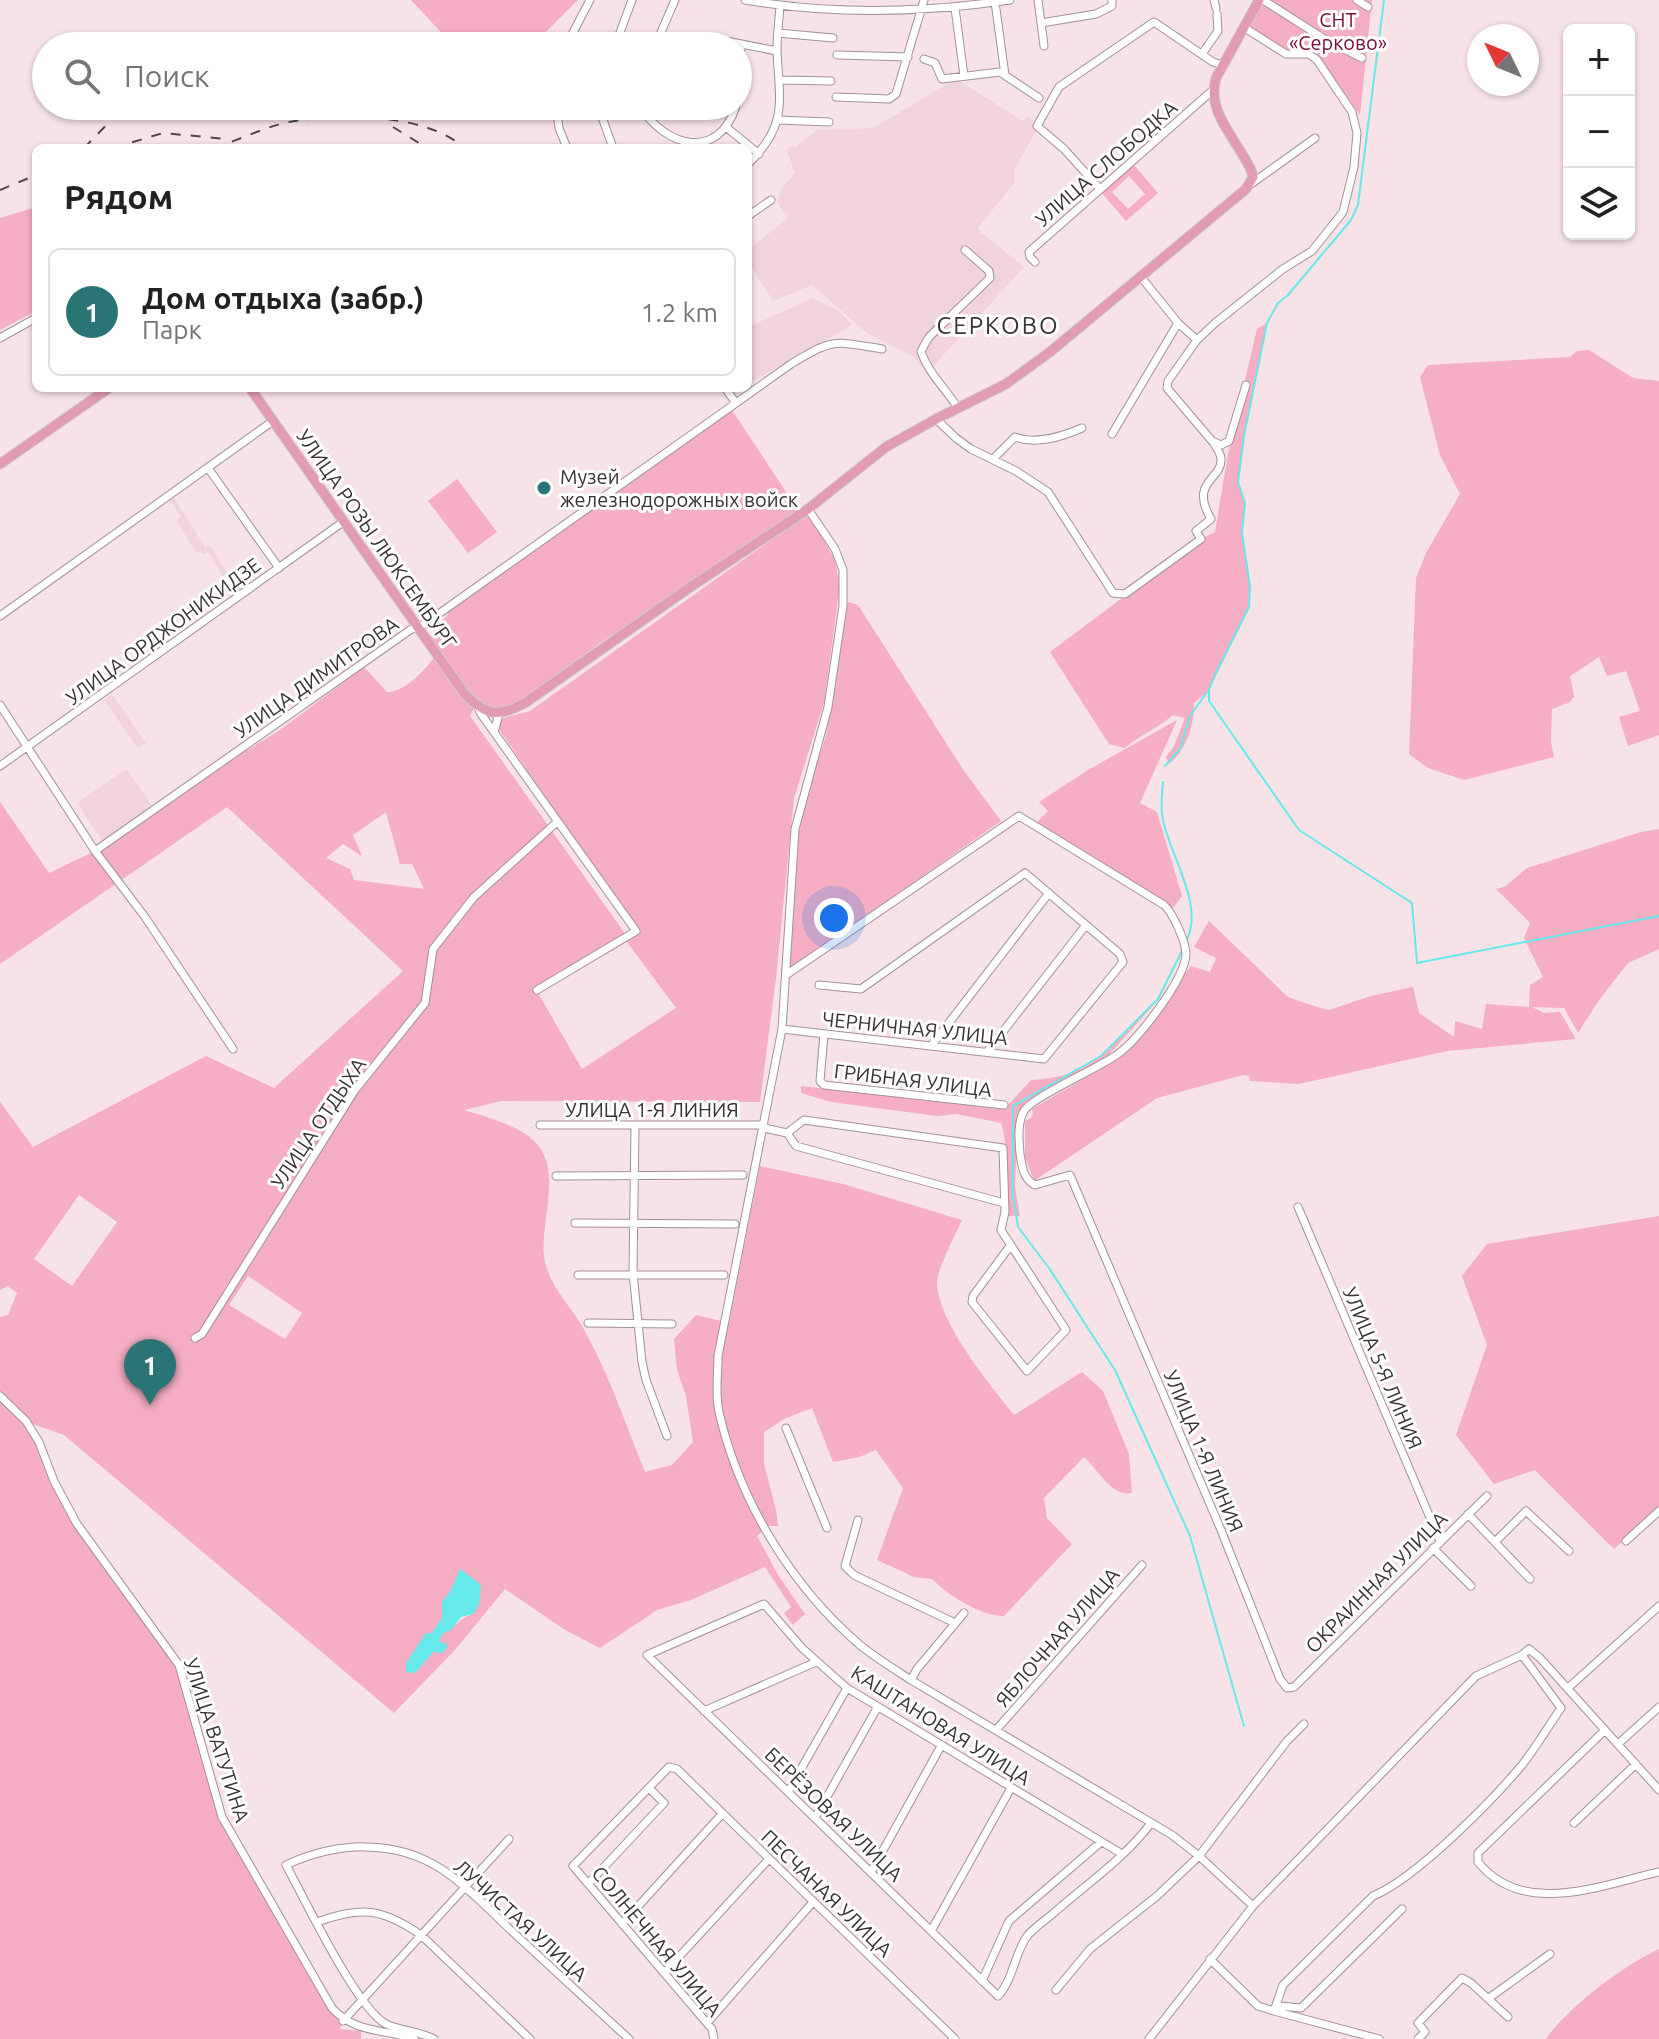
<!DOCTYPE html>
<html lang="ru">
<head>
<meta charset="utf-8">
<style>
  body { margin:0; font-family:Ubuntu,sans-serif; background:#f6f6f6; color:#202124 }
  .controls { position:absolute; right:24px; top:24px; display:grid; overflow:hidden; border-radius:12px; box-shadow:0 2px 6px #0004 }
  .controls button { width:72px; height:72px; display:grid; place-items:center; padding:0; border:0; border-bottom:2px solid #e0e0e0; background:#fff; color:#202124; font:40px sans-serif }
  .compass { position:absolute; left:1467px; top:24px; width:72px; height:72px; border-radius:50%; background:#fff; box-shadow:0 2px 6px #0004; rotate:313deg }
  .you { position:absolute; left:834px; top:918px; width:28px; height:28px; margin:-20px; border:6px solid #fff; border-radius:50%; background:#1a73e8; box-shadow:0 0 0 12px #1a73e833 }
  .badge { display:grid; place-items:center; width:52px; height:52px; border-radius:50%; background:#2a7475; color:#fff; font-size:26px; font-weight:700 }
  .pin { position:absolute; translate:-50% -66px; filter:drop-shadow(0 2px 4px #0008) }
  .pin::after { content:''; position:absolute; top:42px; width:28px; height:24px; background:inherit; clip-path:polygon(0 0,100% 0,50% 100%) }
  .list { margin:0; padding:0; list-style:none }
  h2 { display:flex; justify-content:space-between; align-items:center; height:104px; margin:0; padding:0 32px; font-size:34px }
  h2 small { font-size:26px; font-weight:400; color:#757577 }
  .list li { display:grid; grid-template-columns:52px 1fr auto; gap:24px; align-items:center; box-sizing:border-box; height:128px; margin:0 16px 16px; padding:0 16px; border:2px solid #e0e0e0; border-radius:12px }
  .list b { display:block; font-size:30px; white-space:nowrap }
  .list p { margin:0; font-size:26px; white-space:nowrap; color:#757577 }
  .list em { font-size:26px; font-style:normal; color:#757577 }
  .icon { flex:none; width:44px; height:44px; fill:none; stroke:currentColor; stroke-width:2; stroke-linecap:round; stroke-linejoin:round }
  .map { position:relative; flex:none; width:1659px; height:2039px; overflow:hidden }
  .search { position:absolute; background:#fff; box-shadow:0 2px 6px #0004; left:32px; top:32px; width:720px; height:88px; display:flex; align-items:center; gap:20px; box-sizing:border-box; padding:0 28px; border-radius:44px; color:#757577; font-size:30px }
  .panel { position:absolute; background:#fff; box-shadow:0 2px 6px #0004; left:32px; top:144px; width:720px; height:248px; border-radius:12px }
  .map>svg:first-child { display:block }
  .built { fill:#f0d3db }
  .green { fill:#f5aec3; fill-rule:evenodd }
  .water { fill:#65e9ea }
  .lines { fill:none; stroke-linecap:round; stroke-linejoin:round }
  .stream { stroke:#65e9ea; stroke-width:2 }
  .minor-casing { stroke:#a29095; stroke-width:9 }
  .major-casing { stroke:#ccc9ca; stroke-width:11 }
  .minor { stroke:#fff; stroke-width:7 }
  .major { stroke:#e39ab5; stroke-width:9 }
  .rail { stroke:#504649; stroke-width:2; stroke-dasharray:10 10; stroke-linecap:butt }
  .poi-dot { fill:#2a7475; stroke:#fff; stroke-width:3 }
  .labels { text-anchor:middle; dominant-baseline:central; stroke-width:6; stroke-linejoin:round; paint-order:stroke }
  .park-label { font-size:20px; fill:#790b3e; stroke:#fff }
  .street-label { font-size:20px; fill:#393133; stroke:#fff }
  .poi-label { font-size:20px; fill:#393133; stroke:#fff; text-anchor:start }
  .quarter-label { font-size:24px; letter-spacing:2px; fill:#393133; stroke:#fff }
</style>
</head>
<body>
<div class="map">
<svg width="1659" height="2039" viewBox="0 0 1659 2039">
  <rect width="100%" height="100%" fill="#f7e2e8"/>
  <path class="built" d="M956 79 1023 121 1029 116 1036 131 1014 170 1015 182 977 229 1024 267 927 373 913 356 867 333 812 285 773 301 748 262V250L788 218 777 202 781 189 795 173 787 150 791 146 796 147 817 130 873 128Z
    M813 298 839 311 852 325 748 384V327Z
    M173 496 205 548 210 545 240 593 235 595 208 552 204 554 201 551 197 553 176 520 181 517 169 499Z
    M112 694 146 743 138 748 104 700Z
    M126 769 153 807 102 841 77 803Z"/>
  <path class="green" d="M411 0H578L532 46H454Z
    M1265 0H1372L1360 115 1316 52 1284 50 1249 27Z
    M1133 164 1158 193 1126 221 1101 192ZM1129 176 1145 194 1128 209 1112 192Z
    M36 207V311L0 330V218Z
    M1267 323 1244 436 1238 482 1245 503 1242 532 1250 587 1249 607 1209 690 1194 703C1194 726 1187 749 1169 764L1166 757 1174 746 1185 718 1173 715C1158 728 1140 735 1125 748L1109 744 1050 652 1201 539 1215 532 1228 454 1257 329Z
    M1589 350 1633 378 1659 381V735L1628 746 1619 717 1640 711 1626 671 1607 676 1599 657 1570 676 1574 696 1570 702 1552 709 1551 742 1554 757 1464 780 1428 768 1409 754 1416 578 1426 553 1460 494 1440 455 1420 377 1428 365 1570 357 1577 351Z
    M732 410 796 507 794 517 600 643 523 700 497 712 475 706 470 716 626 935H640L498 728 500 719 530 711 805 516 811 518 835 560 840 585 824 703 794 798 776 978 760 1102 501 1101 464 1110C488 1118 525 1126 540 1148 560 1176 540 1226 544 1256 547 1283 569 1304 582 1326 608 1371 625 1423 645 1472L672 1465 693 1442 686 1396 677 1370 674 1339 696 1315 729 1323 760 1166 843 1184 962 1220C956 1234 937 1269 937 1283 939 1324 989 1383 1014 1415L1082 1372 1103 1391 1129 1454 1132 1493C1111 1497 1098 1469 1084 1457L1044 1498 1047 1518 1072 1544 1004 1616C980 1616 948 1595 932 1579L914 1577 877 1560 903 1488 876 1450 859 1457 833 1462 812 1408 784 1419 764 1432V1464L776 1510 778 1526H769L757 1536 778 1575 805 1614 793 1625 784 1613 791 1607 765 1567 691 1600 657 1610 600 1648 565 1630 505 1589 454 1651 394 1713 64 1435 27 1422 67 1508 179 1665 222 1817 343 2021 340 2029 361 2031V2039H0V1317L8 1315 17 1293 8 1286 0 1290V1102L33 1147 206 1056 274 1088 403 971 227 807 0 964V802L49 873 95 851 190 785 280 730 364 667 387 692C404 693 426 669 435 656L428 646 434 629 447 616 450 608ZM386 812 400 864H412L424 889 354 880 350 869 326 858 343 844 362 856 353 835ZM627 942 676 1008 582 1069 538 993ZM79 1195 117 1222 72 1286 34 1259ZM248 1276 302 1313 285 1339 229 1305ZM460 1570 473 1614C459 1618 455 1628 443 1633L433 1652 415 1673 407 1672 406 1663 426 1634 432 1633 442 1618V1602L451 1590Z
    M457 479 497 532 468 553 428 501Z
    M848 602 858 605 964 771 1001 821 795 966H789L799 830 805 797 826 736Z
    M1177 720 1140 803 1157 812 1182 896 1173 908 1036 823 1048 811 1039 802 1088 770Z
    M1659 829V949L1628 963 1599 1000 1578 1033 1564 1008 1532 1007 1544 1013 1560 1012 1576 1039 1447 1051 1299 1084 1250 1081 1249 1076 1243 1075 1157 1098 1034 1181 1025 1157V1121L1031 1118 1033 1114 1032 1109 1111 1063 1136 1041 1191 966 1210 972 1216 958 1194 947 1209 921 1288 997 1317 1007 1329 1010 1371 996 1413 987 1419 1013 1454 1037 1455 1021 1482 1029 1486 1004 1529 1007 1530 985 1543 977 1524 938 1530 923 1496 889 1506 886 1527 868 1641 832Z
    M1157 1001 1105 1059 1027 1103 1018 1112 1015 1187 1020 1216H1007C1006 1191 1009 1145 1001 1123L957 1114 938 1116 831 1102 801 1093V1086L1001 1109 1010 1103 1031 1080C1097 1078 1113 1040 1157 1001Z
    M1659 1216V1508L1614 1549 1535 1470 1494 1484 1456 1435 1487 1345 1462 1276 1487 1244Z
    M1659 1949V2039H1546C1569 2006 1623 1966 1659 1949Z"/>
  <path class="water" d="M460 1569 481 1585 479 1605 473 1614 461 1617 451 1630 443 1633 439 1641 448 1645 443 1653 433 1652 415 1673 406 1672V1663L426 1633H432L442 1618V1602L451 1590Z"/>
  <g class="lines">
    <path class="stream" d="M1384 0 1358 205 1351 220 1288 295 1278 303 1267 323 1244 436 1238 482 1245 503 1242 532 1250 587 1249 607 1215 675 1209 690V701L1299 830 1412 903 1417 963 1659 916
      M1165 766 1180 749 1190 716 1207 692
      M1163 782C1162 794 1160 808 1163 820 1170 855 1204 905 1187 939
      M1182 951 1158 999 1101 1056 1013 1106V1194L1018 1227 1049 1268 1115 1370 1190 1536 1244 1726"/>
    <g class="minor-casing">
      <path id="minor" d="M745 0C833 15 922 13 1010 0
        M1038 0 1044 46
        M1214 0 1216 8
        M1263 0 1326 40 1362 58
        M1357 0 1368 7
        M995 2 1005 75
        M955 8 964 76
        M1041 23 1096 14 1112 6V0
        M1245 28 1286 54H1309L1317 60 1352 112 1357 133 1354 167 1343 212 1312 251 1283 269 1215 323 1197 340 1168 381 1167 388 1212 441 1221 445 1229 441 1246 385
        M778 33 833 38
        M721 40 777 51
        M566 46 590 0
        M615 46 632 0
        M655 46 675 0
        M1202 54 1218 31 1217 14
        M837 55 908 57
        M738 58 742 45
        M924 59 935 63 942 79 1000 72 1039 98
        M781 80 831 81
        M836 97 889 99 896 94 924 0
        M556 106 559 128 567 148
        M598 106 613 148
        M640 106C665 147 718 162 736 106
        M778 120 829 122
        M726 127 759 154
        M748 164C789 124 779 101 777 50 777 35 779 20 780 6
        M1251 184 1315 138
        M1100 189 1064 149 1037 126 1059 87 1154 22 1213 62 1223 65
        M748 216 771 200
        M1035 262 1030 257 1029 252 1213 90
        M1141 277 1178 323 1197 340
        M0 338 36 318
        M725 388 736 403
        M958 408C946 389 928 373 921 351L929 337 990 278 989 271 965 250
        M936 419 956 438 971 449 1016 471 1048 492 1113 593 1125 594 1201 539 1196 531 1211 519C1189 481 1222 480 1221 459 1221 453 1216 447 1213 442
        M1112 434 1178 323
        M993 459 1015 437C1036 445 1061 437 1082 428
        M208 468 279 568
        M808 509 835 549 843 570V606L828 707 795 829 782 1029 718 1356C718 1374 715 1395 719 1412 739 1500 791 1586 860 1645 876 1658 894 1669 911 1680L1172 1835 1199 1856 1253 1906
        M0 616 273 421
        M0 705 95 851 145 917 233 1049
        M478 707 481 714 636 931 537 990
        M494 732 499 714
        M0 766 343 522
        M95 851 410 630 423 625 791 364C834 338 833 341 882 349
        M786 975 1019 816 1164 905C1173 913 1186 942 1186 954 1185 980 1138 1039 1118 1054 1099 1068 1032 1097 1024 1111 1017 1123 1019 1140 1020 1154 1022 1166 1023 1179 1035 1185L1070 1175 1221 1530 1280 1679 1287 1688 1294 1687 1487 1496
        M782 1029 1044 1059 1123 962 1120 954 1025 873 861 989 819 985
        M824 1034 820 1081 824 1085 1004 1105
        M931 1046 1049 893
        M987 1052 1086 925
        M540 1125H764
        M635 1126 633 1273 642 1362 646 1380 667 1436
        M764 1128 787 1133
        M787 1133 804 1120 1003 1148 1005 1212 1001 1230 1066 1330 1027 1371 972 1302 973 1296 1010 1246
        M787 1133 796 1146 1004 1203
        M556 1176 743 1175
        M1298 1207 1440 1541
        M575 1223 735 1224
        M578 1275H724
        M588 1323 672 1324
        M195 1338 202 1334 355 1090 425 1003 433 949 474 897 557 822
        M0 1396 26 1421 39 1442 54 1481 77 1524 179 1665 222 1817 332 2008C354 2033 384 2029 414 2039
        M786 1428 827 1528
        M1468 1514 1530 1579
        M858 1520 845 1566 854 1575 955 1623
        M1626 1541 1659 1511
        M1495 1542 1526 1511 1569 1551
        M1433 1548 1471 1586
        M1522 1655 1529 1649 1540 1658 1659 1790
        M911 1680 917 1669 964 1613
        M1568 1688 1659 1606
        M704 1711 816 1662
        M996 1730 1142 1565
        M1605 1730 1478 1853V1862C1523 1918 1601 1885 1659 1872
        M1618 1744 1659 1707
        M788 1792 847 1688
        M815 1818 877 1708
        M1574 1823 1636 1764
        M1122 1854 847 1688 802 1648 764 1604 647 1655 998 1996C1014 1979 1014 1953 1028 1935 1036 1926 1047 1919 1056 1911 1088 1883 1126 1857 1151 1823
        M871 1872 941 1746
        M588 1884 664 1803 649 1788
        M317 1922C361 1906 382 1908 421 1935L530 2039
        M622 1924 722 1814
        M931 1931 1011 1788
        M1210 1959 1258 2006 1274 2011 1280 2006 1301 2008 1402 1909
        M664 1973 769 1859
        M982 1981 1009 1921 1101 1842
        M1056 1990 1090 1949 1157 1896 1199 1856 1287 1741 1304 1724
        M1489 1998 1550 1954
        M343 2021 509 1839
        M707 2023 813 1902
        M434 2039C419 2031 397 2030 386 2024 357 2009 304 1898 286 1865 336 1842 395 1838 443 1870 470 1888 493 1914 516 1935 554 1970 591 2004 629 2039
        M714 2039 712 2029 573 1866 669 1767 677 1769 955 2039
        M1149 2039 1253 1906 1476 1676 1522 1655 1561 1708C1548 1727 1536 1747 1522 1765 1492 1801 1415 1879 1373 1896L1283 1985 1274 2011 1379 2039
        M1418 2039 1425 2032 1418 2023 1462 1978 1471 1983 1508 2017"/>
    </g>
    <g class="major-casing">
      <path id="major" d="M250 388 464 693C486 716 497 718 525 703L686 590 808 509 886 447 936 419 1006 384 1050 352 1246 189 1253 177 1251 170C1237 139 1206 113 1216 78L1259 0
        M0 464 109 388"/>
    </g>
    <use href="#minor" class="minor"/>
    <use href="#major" class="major"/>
    <path class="rail" d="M393 127 427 148
      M84 148 125 106
      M113 148 163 133 227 139
      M213 148C237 141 260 129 284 123 332 113 426 112 464 148
      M0 190 36 175"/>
  </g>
  <circle class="poi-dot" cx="544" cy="488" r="8"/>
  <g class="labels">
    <g class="park-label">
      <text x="1338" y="19">СНТ<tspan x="1338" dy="23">«Серково»</tspan></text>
    </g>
    <g class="street-label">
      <text transform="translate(1106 163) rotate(-41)">УЛИЦА СЛОБОДКА</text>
      <text transform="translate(377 539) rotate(55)">УЛИЦА РОЗЫ ЛЮКСЕМБУРГ</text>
      <text transform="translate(163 631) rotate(-36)">УЛИЦА ОРДЖОНИКИДЗЕ</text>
      <text transform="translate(316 677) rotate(-35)">УЛИЦА ДИМИТРОВА</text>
      <text transform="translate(915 1028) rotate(6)">ЧЕРНИЧНАЯ УЛИЦА</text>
      <text transform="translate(913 1080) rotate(7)">ГРИБНАЯ УЛИЦА</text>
      <text x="652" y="1109">УЛИЦА 1-Я ЛИНИЯ</text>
      <text transform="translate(318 1123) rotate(-56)">УЛИЦА ОТДЫХА</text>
      <text transform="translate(1383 1368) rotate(67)">УЛИЦА 5-Я ЛИНИЯ</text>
      <text transform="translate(1204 1451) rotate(67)">УЛИЦА 1-Я ЛИНИЯ</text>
      <text transform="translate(1376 1582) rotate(-45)">ОКРАИННАЯ УЛИЦА</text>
      <text transform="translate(1057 1637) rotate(-49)">ЯБЛОЧНАЯ УЛИЦА</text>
      <text transform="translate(941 1725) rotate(32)">КАШТАНОВАЯ УЛИЦА</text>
      <text transform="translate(217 1740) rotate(72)">УЛИЦА ВАТУТИНА</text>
      <text transform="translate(834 1814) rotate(44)">БЕРЁЗОВАЯ УЛИЦА</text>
      <text transform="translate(827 1893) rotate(44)">ПЕСЧАНАЯ УЛИЦА</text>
      <text transform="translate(521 1920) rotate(42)">ЛУЧИСТАЯ УЛИЦА</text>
      <text transform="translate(657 1941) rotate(50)">СОЛНЕЧНАЯ УЛИЦА</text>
    </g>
    <g class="poi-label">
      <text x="560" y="476">Музей<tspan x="560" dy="23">железнодорожных войск</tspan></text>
    </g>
    <g class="quarter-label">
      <text x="998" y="325">СЕРКОВО</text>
    </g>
  </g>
</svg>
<div class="controls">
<button>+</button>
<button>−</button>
<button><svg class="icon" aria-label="layers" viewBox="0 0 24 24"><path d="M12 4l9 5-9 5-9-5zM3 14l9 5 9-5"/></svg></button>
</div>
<svg class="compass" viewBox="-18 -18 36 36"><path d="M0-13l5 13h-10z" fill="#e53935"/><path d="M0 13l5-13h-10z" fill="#757577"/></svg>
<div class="you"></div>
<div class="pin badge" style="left:150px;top:1405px">1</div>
<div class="search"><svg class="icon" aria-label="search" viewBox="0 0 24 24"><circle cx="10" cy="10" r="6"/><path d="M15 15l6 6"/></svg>Поиск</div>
<section class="panel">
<h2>Рядом<small></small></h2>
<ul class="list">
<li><span class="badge">1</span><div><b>Дом отдыха (забр.)</b><p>Парк</p></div><em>1.2 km</em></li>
</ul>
</section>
</div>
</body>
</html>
